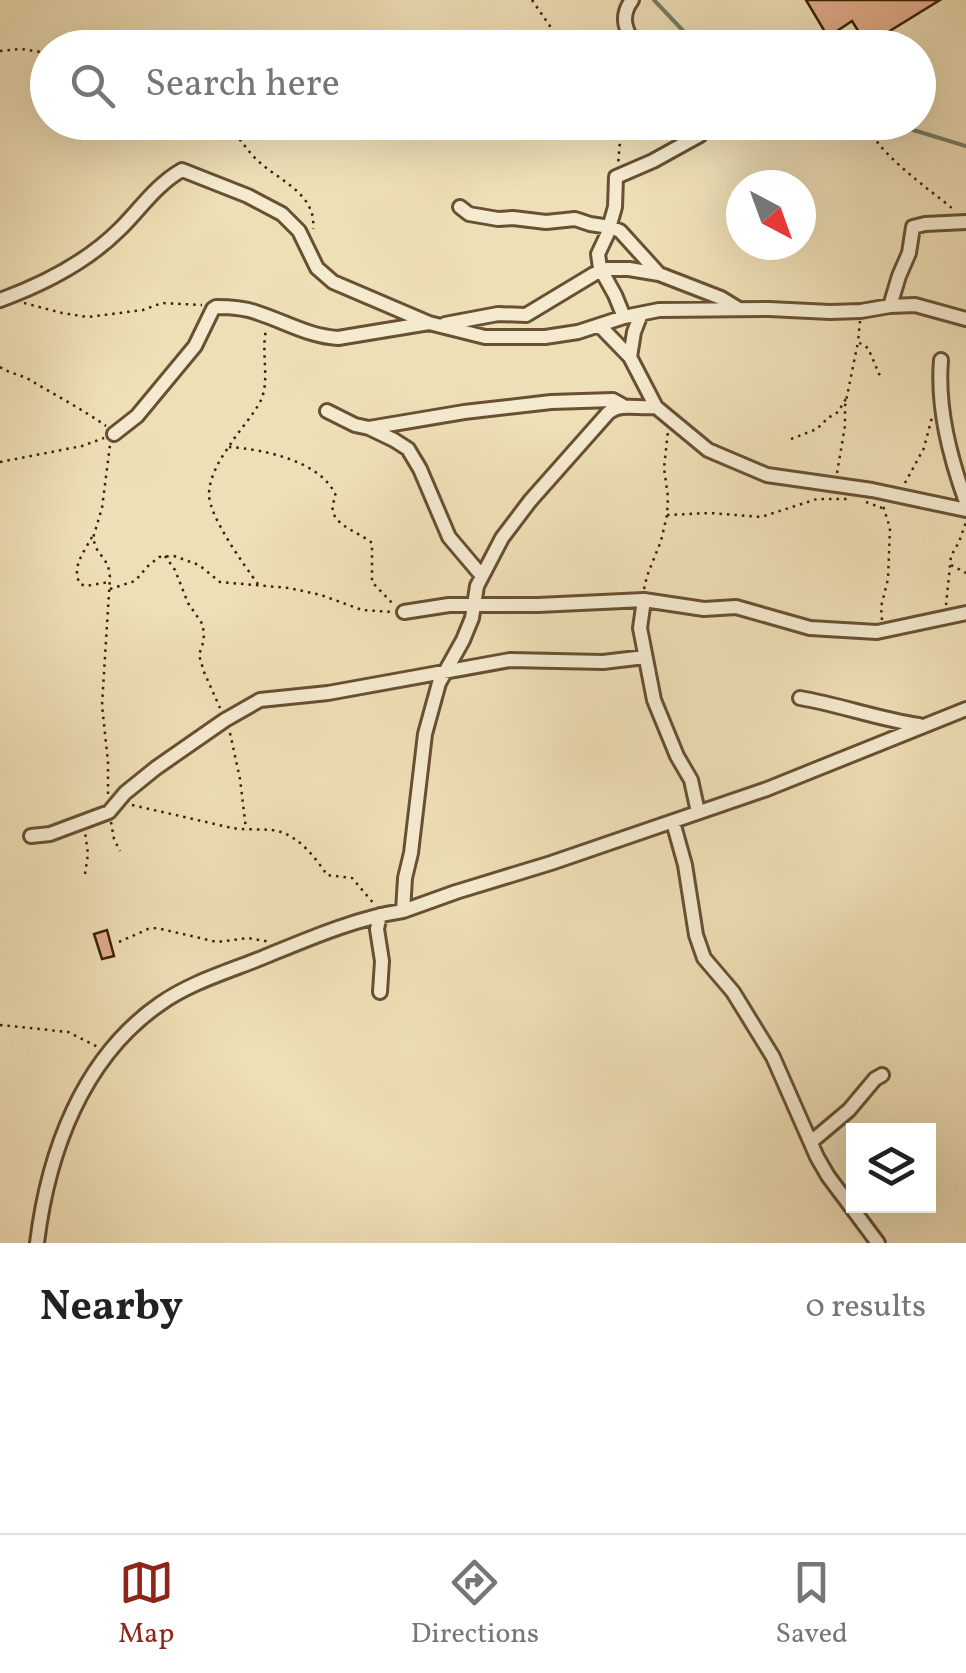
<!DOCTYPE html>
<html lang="en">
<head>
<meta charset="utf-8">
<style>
  body { margin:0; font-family:Vollkorn,serif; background:#f6f6f6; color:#222 }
  .controls { position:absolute; right:30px; bottom:30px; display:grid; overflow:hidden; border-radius:0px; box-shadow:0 10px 40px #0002 }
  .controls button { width:90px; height:90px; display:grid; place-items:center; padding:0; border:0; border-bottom:2px solid #e0e0e0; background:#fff; color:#222; font:50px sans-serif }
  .compass { position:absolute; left:726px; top:170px; width:90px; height:90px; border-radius:50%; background:#fff; box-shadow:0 10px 40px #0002; rotate:139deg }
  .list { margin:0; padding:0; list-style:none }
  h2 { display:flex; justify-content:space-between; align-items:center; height:130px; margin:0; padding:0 40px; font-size:42px }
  h2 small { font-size:32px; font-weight:400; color:#767676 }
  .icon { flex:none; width:55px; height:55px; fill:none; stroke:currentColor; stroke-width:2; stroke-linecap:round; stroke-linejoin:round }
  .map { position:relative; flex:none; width:966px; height:1243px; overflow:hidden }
  .search { position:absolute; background:#fff; box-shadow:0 10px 40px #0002; left:30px; right:30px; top:30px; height:110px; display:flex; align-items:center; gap:25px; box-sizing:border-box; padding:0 35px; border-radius:55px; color:#767676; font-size:38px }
  .sheet { height:290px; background:#fff }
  nav { display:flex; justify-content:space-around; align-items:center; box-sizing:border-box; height:140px; border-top:2px solid #e0e0e0; background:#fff; font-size:28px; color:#767676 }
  nav a { display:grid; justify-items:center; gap:5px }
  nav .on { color:#8f2418 }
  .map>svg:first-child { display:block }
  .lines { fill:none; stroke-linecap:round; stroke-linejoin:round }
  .stream { stroke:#747f68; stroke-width:4 }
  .building { fill:#e3ae8c; stroke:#3b2106; stroke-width:2.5 }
  .minor-casing { stroke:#685032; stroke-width:18 }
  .path { stroke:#3b2106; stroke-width:2.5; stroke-dasharray:2.5 5; stroke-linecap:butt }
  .minor { stroke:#f5ead0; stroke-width:12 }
</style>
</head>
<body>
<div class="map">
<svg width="966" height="1243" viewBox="0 0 966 1243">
  <rect width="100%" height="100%" fill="#efdfb6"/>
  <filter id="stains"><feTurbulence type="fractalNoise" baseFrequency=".002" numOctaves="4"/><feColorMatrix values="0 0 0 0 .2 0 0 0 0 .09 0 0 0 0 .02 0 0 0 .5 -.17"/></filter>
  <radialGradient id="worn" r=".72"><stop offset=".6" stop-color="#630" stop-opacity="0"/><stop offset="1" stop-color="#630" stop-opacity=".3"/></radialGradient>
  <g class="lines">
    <path class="stream" d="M654 0 691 39 711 48
      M887 122 966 146"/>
  </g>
  <path class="building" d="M806 0H940L867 45 852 21 828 37Z
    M107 930 114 956 102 959 94 934Z"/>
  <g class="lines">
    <g class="minor-casing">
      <path id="minor" d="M632 0C619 17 626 32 637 48
        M460 207 469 214 498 219 513 218 546 222 575 219 590 224 610 227 620 231 659 274 721 298 739 309
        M0 300C44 284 87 262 120 229 140 209 157 184 182 170L248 196 282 214 299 231 317 268 333 282 429 323 485 337H545L578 332 624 317 659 310 769 309 830 312 861 311 890 306 915 305 966 319
        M890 306 899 276 909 253 913 227 925 224 966 222
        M624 317 615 295 600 268 598 254 607 235 615 207 616 177 653 161 700 135 701 130 695 122
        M445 324 498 314 526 315 594 274 607 269H629L659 274
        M600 326 630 357 656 407 708 450 767 475 872 490 966 510
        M630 357 634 332 641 314
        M941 360C937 408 950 457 966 502
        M327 411 355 425 369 428 394 440 408 449 420 469 449 537 482 576
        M369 428 464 412 551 402 613 400 622 405
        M114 434 137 416 195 346 213 309 216 307C230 307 246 308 258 313 286 322 308 336 338 338L429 323
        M644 600 640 628 654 700 677 756 691 780 698 812
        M404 612 449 605H538L644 600 704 609 736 607 810 628 877 632 966 613
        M800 698C841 705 878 719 919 725
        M673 822 685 865 696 935 704 958 733 992 773 1057 817 1157 828 1176 878 1243
        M31 836 50 834 109 812 125 793 156 768 225 720 260 700 328 693 510 660 603 662 645 657
        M403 911 405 878 411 853 425 734 439 683 463 640 472 618 477 586 502 538 530 501 608 413C621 402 637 409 656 407
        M380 915 377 929 382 961 380 992
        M811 1142 849 1110 875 1079 882 1075
        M37 1243C48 1153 82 1058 160 1004 191 982 230 971 264 957 308 939 356 918 403 911L456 892 551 863 767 789 966 709"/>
    </g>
    <path class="path" d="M532 0 565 48
      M0 51 21 49 48 53
      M225 122C237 134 245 148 256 159 277 180 317 193 313 229
      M615 122 620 141 618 165
      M866 122C875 152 929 189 953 209
      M24 303 62 313 88 317 143 310 162 303 202 305
      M860 321 858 342 868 348 880 376
      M0 367C10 374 20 374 30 380 55 395 82 409 106 426
      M791 439 817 429 828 418 838 412 847 397
      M229 447C262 449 322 461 336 496 322 523 355 529 372 543V582L393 604
      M0 462 82 446 104 438
      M837 473 845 426V406L858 342
      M905 483 924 448 932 417
      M866 502 882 508
      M667 515 710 513 761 517 817 499H848
      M92 537C84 552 71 567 80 584L86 586 109 582
      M165 556 175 570 188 603 203 625 204 640 199 655 204 672 220 708
      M951 565 966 573
      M258 584C244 565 210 518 209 495 209 477 220 459 230 445 239 430 253 416 261 400 270 380 261 353 266 330
      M110 589 135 581 148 566 159 557 174 556 199 565 220 582 289 588 321 595 362 610 392 612
      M644 589 647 576 661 541 667 515 668 497 664 468 668 431
      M946 605 951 556 959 542 966 522
      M882 620 881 607 888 579 890 528 883 506
      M230 733 240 779 246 829
      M108 794V762L102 705 110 577 108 565 96 548 93 538 102 508 110 445
      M132 805 232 828C245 830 259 829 272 830 297 833 315 857 327 875L352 878 375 905
      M111 822 114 839 120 851
      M85 874 88 854 85 832
      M119 942 148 929 157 928 217 942 248 938 271 942
      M0 1025 68 1032 98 1047"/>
    <use href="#minor" class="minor"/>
  </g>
  <rect width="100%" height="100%" filter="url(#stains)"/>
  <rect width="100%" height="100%" fill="url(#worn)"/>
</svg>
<div class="controls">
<button><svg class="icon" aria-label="layers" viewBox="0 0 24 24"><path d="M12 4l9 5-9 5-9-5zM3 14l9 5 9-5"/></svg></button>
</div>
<svg class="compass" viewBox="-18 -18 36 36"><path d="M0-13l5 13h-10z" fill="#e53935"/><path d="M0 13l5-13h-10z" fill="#767676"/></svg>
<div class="search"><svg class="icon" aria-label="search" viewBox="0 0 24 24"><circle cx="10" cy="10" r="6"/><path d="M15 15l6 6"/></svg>Search here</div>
</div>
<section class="sheet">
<h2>Nearby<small>0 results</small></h2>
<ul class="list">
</ul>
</section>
<nav>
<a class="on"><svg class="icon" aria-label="map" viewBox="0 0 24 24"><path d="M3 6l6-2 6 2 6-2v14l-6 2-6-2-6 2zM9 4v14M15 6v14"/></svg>Map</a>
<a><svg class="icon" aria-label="directions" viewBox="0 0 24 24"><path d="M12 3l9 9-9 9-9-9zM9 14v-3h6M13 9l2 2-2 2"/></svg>Directions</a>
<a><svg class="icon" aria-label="saved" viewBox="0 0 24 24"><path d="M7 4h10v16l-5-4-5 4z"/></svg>Saved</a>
</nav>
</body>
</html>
